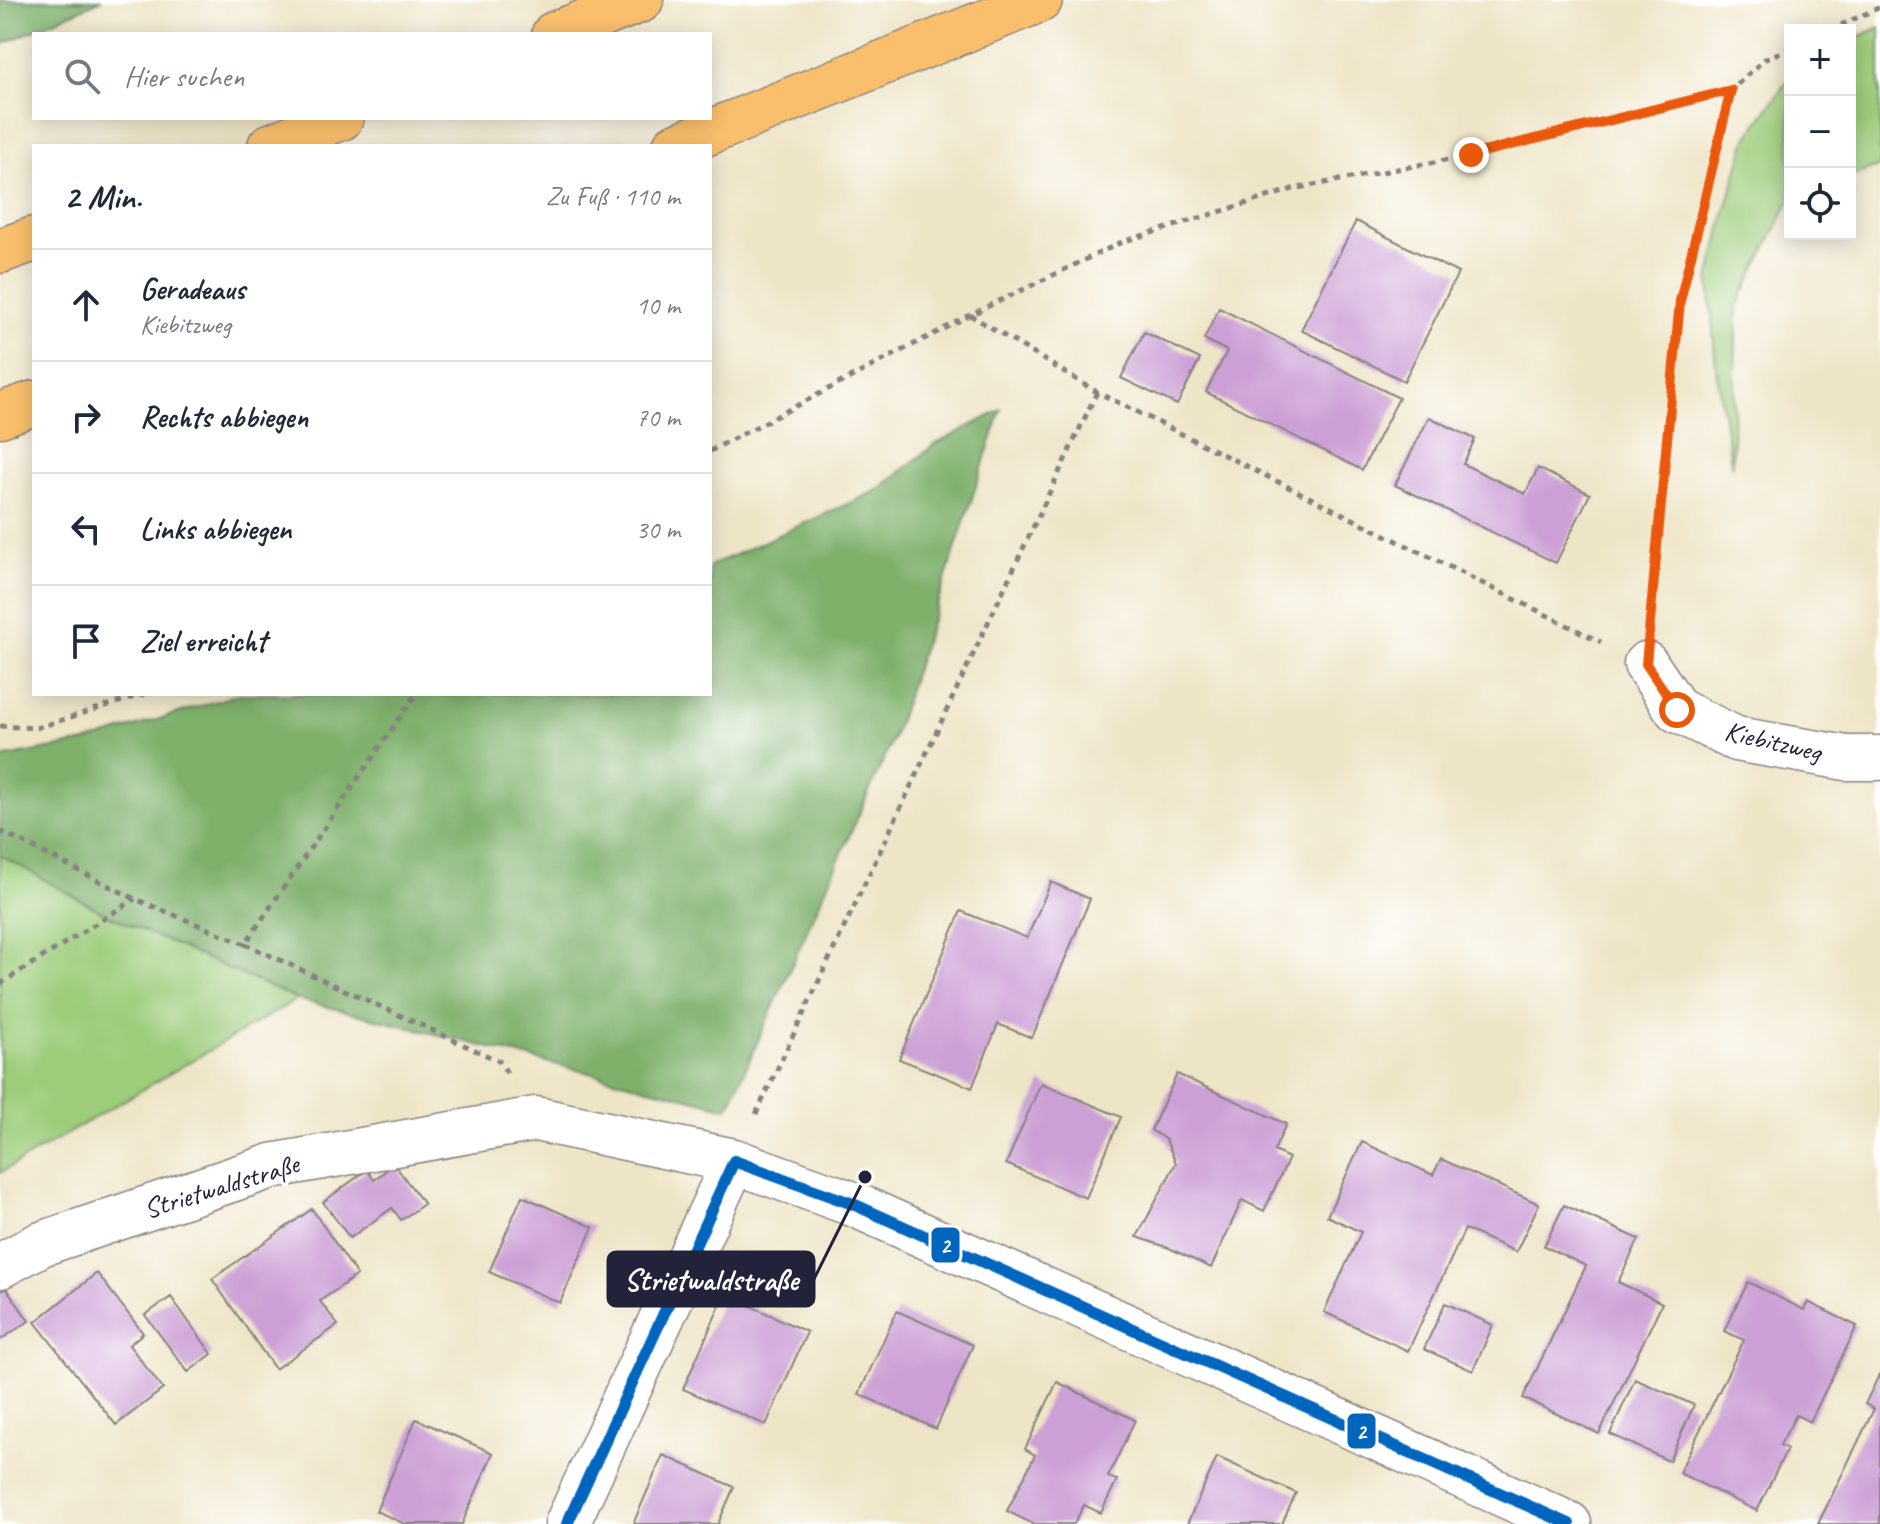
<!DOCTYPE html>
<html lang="de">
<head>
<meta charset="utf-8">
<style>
  body { margin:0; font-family:Caveat,sans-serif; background:#f6f6f7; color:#1f2937 }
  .controls { position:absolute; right:24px; top:24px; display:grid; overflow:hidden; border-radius:0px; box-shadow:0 4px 20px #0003 }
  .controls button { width:72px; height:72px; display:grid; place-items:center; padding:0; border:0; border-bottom:2px solid #e0e1e3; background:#fff; color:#1f2937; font:40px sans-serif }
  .stop { position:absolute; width:24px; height:24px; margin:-18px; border:6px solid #ea580c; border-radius:50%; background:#fff }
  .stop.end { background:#ea580c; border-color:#fff; box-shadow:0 2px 8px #0008 }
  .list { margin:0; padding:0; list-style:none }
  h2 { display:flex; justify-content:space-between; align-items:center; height:104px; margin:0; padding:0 32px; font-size:34px }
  h2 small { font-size:26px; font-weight:400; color:#747a83 }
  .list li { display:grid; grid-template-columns:52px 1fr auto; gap:24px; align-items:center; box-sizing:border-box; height:112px; padding:0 32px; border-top:2px solid #e0e1e3 }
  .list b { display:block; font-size:30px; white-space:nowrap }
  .list p { margin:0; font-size:26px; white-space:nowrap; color:#747a83 }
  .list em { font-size:26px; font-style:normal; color:#747a83 }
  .icon { flex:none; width:44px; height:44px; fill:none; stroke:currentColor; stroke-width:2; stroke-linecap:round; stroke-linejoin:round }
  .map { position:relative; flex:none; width:1880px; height:1524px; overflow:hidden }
  .search { position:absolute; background:#fff; box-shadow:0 4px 20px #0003; left:32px; top:32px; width:680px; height:88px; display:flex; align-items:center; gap:20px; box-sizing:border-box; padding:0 28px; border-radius:0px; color:#747a83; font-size:30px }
  .panel { position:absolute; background:#fff; box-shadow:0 4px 20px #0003; left:32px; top:144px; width:680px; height:552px; border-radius:0px }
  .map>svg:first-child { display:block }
  .green { fill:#9dcc7a; stroke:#60775a; stroke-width:2 }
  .forest { fill:#7eb06a; stroke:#506952; stroke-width:2 }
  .building { fill:#cca0d6 }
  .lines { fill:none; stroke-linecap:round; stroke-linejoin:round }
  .street-casing { stroke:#888380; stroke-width:47 }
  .highway-casing { stroke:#888380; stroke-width:47 }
  .path { stroke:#888380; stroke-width:5; stroke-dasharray:6 6; stroke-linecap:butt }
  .street { stroke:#fff; stroke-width:44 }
  .highway { stroke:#f9bf6c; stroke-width:44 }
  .bus-1-casing { stroke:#fff; stroke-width:18 }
  .bus-1 { stroke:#0065bd; stroke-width:12 }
  .route { stroke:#ea580c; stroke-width:10 }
  .labels { text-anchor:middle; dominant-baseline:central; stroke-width:7; stroke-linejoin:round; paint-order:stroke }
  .street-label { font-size:28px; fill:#22223b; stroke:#fff }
  .leader { fill:none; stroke:#22223b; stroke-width:3 }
  .callout-dot { fill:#22223b; stroke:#fff; stroke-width:3 }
  .callout { fill:#22223b; stroke:#22223b; stroke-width:3 }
  .callout-label { font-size:30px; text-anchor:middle; font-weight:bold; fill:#fff }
  .line-badge { stroke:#fff; stroke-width:3 }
  .badge-label { font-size:22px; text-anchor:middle; font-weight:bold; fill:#fff }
</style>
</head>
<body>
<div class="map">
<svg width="1880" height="1524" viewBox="0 0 1880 1524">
  <rect width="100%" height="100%" fill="#fff"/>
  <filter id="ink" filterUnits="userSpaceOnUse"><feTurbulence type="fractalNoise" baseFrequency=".0125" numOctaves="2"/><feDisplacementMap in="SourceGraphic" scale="16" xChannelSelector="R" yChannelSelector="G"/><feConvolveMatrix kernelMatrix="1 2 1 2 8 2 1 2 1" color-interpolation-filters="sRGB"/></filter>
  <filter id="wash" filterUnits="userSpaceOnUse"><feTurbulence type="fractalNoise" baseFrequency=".006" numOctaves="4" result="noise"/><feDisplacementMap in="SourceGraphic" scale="32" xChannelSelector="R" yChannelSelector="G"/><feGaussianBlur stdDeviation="1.8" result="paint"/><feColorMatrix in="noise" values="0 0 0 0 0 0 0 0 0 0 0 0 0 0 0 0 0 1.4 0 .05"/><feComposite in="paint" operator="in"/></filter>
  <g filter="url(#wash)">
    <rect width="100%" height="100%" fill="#eee4c6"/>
    <path class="green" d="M1880 27V166L1850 177V41Z
      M1790 77V200L1737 306 1732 468 1716 369 1709 280 1725 212 1747 138Z
      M0 855 108 915 297 999 0 1173Z"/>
    <path class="forest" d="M0 0H102L0 45Z
      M1001 410 893 738 728 1108 297 999 108 915 0 855V758L86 742 239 694H710V566L876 491 934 445Z"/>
    <g id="blocks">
      <path class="building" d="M1356 221 1458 273 1404 381 1301 330Z
        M1219 308 1399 398 1362 470 1206 392 1227 351 1204 339Z
        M1144 332 1200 359 1177 405 1121 378Z
        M1429 417 1475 439 1463 464 1525 494 1538 468 1590 494 1556 563 1395 485Z
        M1051 882 1090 899 1032 1038 998 1024 972 1088 899 1059 961 911 1027 938Z
        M1177 1074 1286 1124 1274 1151 1289 1158 1264 1211 1242 1200 1211 1268 1169 1248 1137 1237 1176 1163 1166 1140 1151 1130Z
        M1041 1083 1121 1117 1086 1198 1006 1164Z
        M1362 1142 1433 1175 1441 1159 1539 1204 1516 1252 1465 1229 1408 1351 1324 1312 1361 1232 1327 1216Z
        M394 1164 424 1204 401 1220 392 1208 350 1238 323 1202 367 1170 374 1180Z
        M522 1196 593 1227 560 1303 489 1272Z
        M1564 1205 1639 1239 1618 1282 1662 1303 1599 1434 1523 1398 1586 1266 1544 1246Z
        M312 1209 357 1275 320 1301 338 1325 275 1369 212 1279Z
        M97 1273 143 1333 129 1345 163 1389 116 1425 35 1322Z
        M1748 1282 1804 1310 1808 1302 1857 1326 1810 1422 1796 1415 1780 1445 1787 1449 1757 1511 1679 1473 1744 1340 1724 1331Z
        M6 1288 29 1321 0 1340V1292Z
        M725 1294 807 1332 766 1425 683 1389Z
        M171 1297 212 1354 188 1372 145 1315Z
        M1445 1303 1493 1325 1473 1371 1424 1349Z
        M897 1311 973 1345 936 1429 859 1394Z
        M1880 1373V1524H1818L1874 1409 1865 1404Z
        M1635 1379 1694 1405 1669 1461 1610 1434Z
        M1057 1382 1135 1420 1108 1477 1117 1480 1101 1513 1084 1505 1074 1524H1033L1007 1511 1035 1455 1025 1449Z
        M416 1419 493 1453 462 1524H405L376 1511Z
        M663 1455 734 1487 718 1524H633Z
        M1217 1457 1296 1493 1282 1524H1187Z"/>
    </g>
  </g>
  <g filter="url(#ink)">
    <use href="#blocks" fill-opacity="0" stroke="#888380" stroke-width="2"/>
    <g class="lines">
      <g class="street-casing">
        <path id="street" d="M1646 664 1677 710 1736 739 1846 758H1880
          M0 1266 41 1244 272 1166 536 1119 734 1161 853 1204 1569 1524
          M567 1524 734 1161"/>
      </g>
      <g class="highway-casing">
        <path id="highway" d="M554 34 641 0
          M270 146 341 118
          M675 146 1040 0
          M0 251 34 239
          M0 415 34 403"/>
      </g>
      <path class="path" d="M1830 30 1880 7
        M970 315 1097 392 1601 642
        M710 451 970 315 1122 242 1293 189 1471 155 1731 90
        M1651 614 1680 301 1731 90 1765 59 1790 48
        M0 726 36 728 144 694
        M0 831 135 899 245 944 416 694
        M245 944 499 1061 507 1073
        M0 984 135 899
        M756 1114 1097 392"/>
      <use href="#street" class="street"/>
      <use href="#highway" class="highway"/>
      <g class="bus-1-casing">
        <path id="bus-1" d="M734 1161 853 1204 1569 1524
          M567 1524 734 1161"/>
      </g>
      <use href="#bus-1" class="bus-1"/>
    </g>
  </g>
  <g class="lines" filter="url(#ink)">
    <path class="route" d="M1471 155 1731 90 1680 301 1646 664 1677 710"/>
  </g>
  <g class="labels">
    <g class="street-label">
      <text transform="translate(1773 741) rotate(13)">Kiebitzweg</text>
      <text transform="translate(221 1186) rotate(-17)">Strietwaldstraße</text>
    </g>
  </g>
  <path class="leader" d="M865 1177L814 1279"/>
  <circle class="callout-dot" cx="865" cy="1177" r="8"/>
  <rect class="callout" x="608" y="1252" width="206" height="54" rx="8"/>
  <g class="callout-label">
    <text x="711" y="1290">Strietwaldstraße</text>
  </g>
  <g class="line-badge">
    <rect x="930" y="1226" width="31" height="38" rx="8" fill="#0065bd"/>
    <rect x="1346" y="1412" width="31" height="38" rx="8" fill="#0065bd"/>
  </g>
  <g class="badge-label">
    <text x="945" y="1253">2</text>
    <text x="1361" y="1439">2</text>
  </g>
</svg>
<div class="controls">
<button>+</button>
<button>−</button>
<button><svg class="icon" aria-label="locate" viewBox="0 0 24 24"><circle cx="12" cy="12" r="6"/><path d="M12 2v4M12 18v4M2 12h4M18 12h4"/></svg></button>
</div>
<div class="stop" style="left:1677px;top:710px"></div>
<div class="stop end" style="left:1471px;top:155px"></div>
<div class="search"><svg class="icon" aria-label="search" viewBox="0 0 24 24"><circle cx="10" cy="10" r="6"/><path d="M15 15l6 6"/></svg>Hier suchen</div>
<section class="panel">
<h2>2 Min.<small>Zu Fuß · 110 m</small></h2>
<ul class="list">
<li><svg class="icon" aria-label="ahead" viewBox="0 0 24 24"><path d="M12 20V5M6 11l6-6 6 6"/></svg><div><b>Geradeaus</b><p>Kiebitzweg</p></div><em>10 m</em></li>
<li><svg class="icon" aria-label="right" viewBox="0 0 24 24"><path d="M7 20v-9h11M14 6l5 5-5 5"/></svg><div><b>Rechts abbiegen</b></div><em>70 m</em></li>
<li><svg class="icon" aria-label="left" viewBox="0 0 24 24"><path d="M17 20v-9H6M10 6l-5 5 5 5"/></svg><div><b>Links abbiegen</b></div><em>30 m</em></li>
<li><svg class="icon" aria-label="arrive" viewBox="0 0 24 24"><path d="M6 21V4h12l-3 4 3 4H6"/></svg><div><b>Ziel erreicht</b></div></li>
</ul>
</section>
</div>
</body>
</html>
